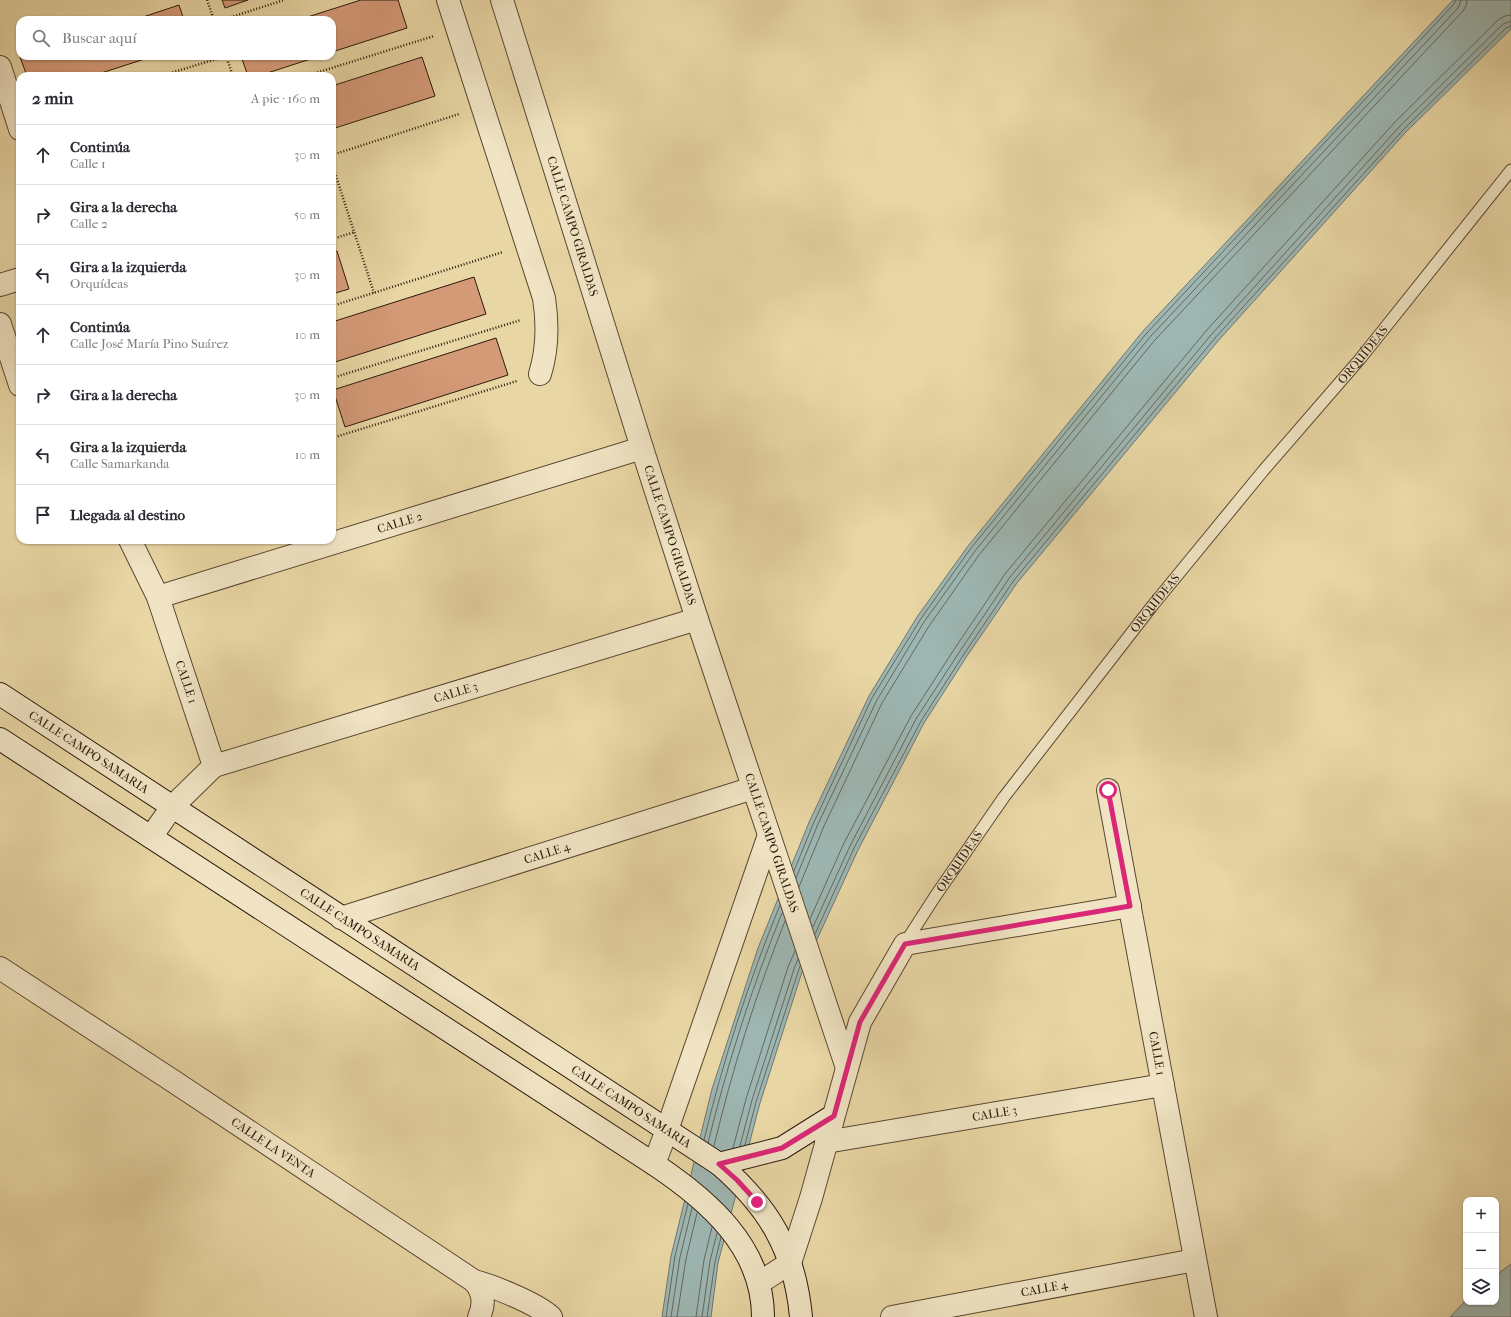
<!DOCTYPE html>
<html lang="es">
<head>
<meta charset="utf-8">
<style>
  body { margin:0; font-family:"IM FELL French Canon",serif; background:#f2f2f3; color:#2b2b33 }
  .controls { position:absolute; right:12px; bottom:12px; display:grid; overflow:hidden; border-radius:8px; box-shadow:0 1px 3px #0004 }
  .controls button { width:36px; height:36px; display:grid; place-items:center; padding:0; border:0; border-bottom:1px solid #e1e1e2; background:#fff; color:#2b2b33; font:20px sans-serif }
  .stop { position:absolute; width:12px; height:12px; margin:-9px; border:3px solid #db2777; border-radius:50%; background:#fff }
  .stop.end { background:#db2777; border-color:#fff; box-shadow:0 1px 4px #0008 }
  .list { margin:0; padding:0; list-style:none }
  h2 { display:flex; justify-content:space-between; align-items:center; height:52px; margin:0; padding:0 16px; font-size:17px }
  h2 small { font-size:13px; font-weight:400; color:#7c7c81 }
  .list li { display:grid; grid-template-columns:26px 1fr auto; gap:12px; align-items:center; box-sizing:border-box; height:60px; padding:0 16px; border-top:1px solid #e1e1e2 }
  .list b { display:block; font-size:15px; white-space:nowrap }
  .list p { margin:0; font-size:13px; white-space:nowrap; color:#7c7c81 }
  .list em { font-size:13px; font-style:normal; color:#7c7c81 }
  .icon { flex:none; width:22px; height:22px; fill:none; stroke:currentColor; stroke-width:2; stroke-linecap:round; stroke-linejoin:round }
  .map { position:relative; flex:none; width:1511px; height:1317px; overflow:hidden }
  .search { position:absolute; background:#fff; box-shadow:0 1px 3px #0004; left:16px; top:16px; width:320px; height:44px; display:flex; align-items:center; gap:10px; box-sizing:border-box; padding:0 14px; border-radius:12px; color:#7c7c81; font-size:15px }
  .panel { position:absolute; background:#fff; box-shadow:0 1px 3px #0004; left:16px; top:72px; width:320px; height:472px; border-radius:12px }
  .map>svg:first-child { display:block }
  .water { fill:#9db6b2; stroke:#6f776f }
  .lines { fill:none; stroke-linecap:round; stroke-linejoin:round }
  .shore { stroke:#64685e; stroke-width:1 }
  .building { fill:#d49977; stroke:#2b190b }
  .lane-casing { stroke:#5a4831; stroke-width:13 }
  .street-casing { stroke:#5a4831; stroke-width:24 }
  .secondary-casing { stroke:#2b190b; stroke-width:24 }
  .path { stroke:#2b190b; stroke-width:2.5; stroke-dasharray:1 2; stroke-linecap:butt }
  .lane { stroke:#f0e4c4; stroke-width:11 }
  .street { stroke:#f0e4c4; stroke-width:22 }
  .secondary { stroke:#f0e4c4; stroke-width:22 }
  .route { stroke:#db2777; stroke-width:5 }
  .labels { text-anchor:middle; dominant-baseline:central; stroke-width:3.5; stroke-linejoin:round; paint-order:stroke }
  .street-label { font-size:12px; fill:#2b190b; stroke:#f0e4c4 }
</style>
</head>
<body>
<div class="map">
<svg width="1511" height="1317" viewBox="0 0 1511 1317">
  <rect width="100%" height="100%" fill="#e8d6a4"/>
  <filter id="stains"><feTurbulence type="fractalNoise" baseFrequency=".005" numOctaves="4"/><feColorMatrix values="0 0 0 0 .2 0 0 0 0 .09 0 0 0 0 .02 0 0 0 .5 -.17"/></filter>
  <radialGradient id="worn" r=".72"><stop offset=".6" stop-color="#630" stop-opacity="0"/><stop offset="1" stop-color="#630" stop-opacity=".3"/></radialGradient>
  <path class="water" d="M1453 0H1511V29L1406 132 1218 341 1017 583 967 656 924 723 858 850 802 972 760 1103 718 1263 711 1317H662L671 1256 712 1089 758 948 810 820 869 696 917 617 968 546 1143 331Z
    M1511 1264V1317H1450L1466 1300V1302H1496V1275Z"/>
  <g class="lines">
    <path class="shore" d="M794 871 814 822 872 698 920 620 971 548 1146 334 1454 4 1456 0
      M796 878 818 824 877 700 924 622 975 551 1150 337 1458 8 1461 0
      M799 887 824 826 882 703 929 626 979 555 1154 341 1462 12 1466 6 1467 0
      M810 919 844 843 911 716 955 648 1005 574 1206 331 1395 122 1499 19 1505 16 1511 15
      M813 927 850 846 916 719 960 651 1010 577 1211 335 1400 126 1503 24 1511 21
      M815 934 854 848 921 721 964 654 1014 580 1215 338 1403 130 1506 28 1511 26
      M704 1140C723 1060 749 981 780 905
      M708 1143C727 1065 752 987 782 913
      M745 1145 756 1102 800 966
      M714 1146C732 1070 756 994 785 921
      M740 1146 752 1100 794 969 798 959
      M733 1148 746 1099 788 967 795 951
      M666 1317 675 1256 688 1204
      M671 1317 680 1257 692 1208
      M677 1317 686 1259 697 1213
      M696 1317 704 1260 712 1227
      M702 1317 710 1261 717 1233
      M707 1317 715 1262 721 1237"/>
  </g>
  <path class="building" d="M222 0H248L225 8Z
    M361 0H398L407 28 332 52V20H298Z
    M179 5 184 20H134Z
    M23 56H154L92 76H27L20 57Z
    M241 56H320L258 76H248Z
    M422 57 435 96 332 129V86Z
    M337 251 349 289 332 294V253Z
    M474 277 486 314 332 363V322Z
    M496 338 508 375 345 427 333 390Z"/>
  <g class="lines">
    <g class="lane-casing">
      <g id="lane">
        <path id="s1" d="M905 943 936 895 1004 797 1153 605 1263 471 1360 359 1511 170"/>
      </g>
    </g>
    <g class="street-casing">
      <g id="street">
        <path d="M448 0 544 298C548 324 548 348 540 374"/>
        <path id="s2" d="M502 0 642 448 697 619 847 1068"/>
        <path d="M0 67 20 129"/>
        <path d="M0 285 20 279"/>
        <path d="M0 324 20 385"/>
        <path id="s3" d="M130 540 158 597 214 766"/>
        <path id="s4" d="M158 597 642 448"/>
        <path id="s5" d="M1108 790 1206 1317"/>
        <path id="s6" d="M151 837 172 807 214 766 697 619"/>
        <path id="s7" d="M341 918 753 788"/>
        <path id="s8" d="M0 968 173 1081 474 1281C493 1286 538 1304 551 1317"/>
        <path id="s9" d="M826 1142 1163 1085"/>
        <path d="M654 1164 667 1130 769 835"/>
        <path d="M474 1281C484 1292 485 1304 479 1317"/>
        <path d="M759 1283 790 1263 811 1198 860 1022 905 944 1130 906"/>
        <path id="s10" d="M892 1317 1195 1260"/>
      </g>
    </g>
    <g class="secondary-casing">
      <g id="secondary">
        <path id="s11" d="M0 694 719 1164C769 1207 795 1251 801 1317"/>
        <path d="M0 739 654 1164C708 1200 763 1247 763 1317"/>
        <path d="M719 1164 782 1148 833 1116"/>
      </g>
    </g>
    <path class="path" d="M207 0 214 20
      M222 20 284 0
      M226 56 233 76
      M161 76 226 56
      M306 76 434 36
      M332 155 459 114
      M332 164 374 293
      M332 239 355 232
      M332 306 503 252
      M332 378 521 320
      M332 438 517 381"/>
    <use href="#lane" class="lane"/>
    <use href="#street" class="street"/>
    <use href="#secondary" class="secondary"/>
  </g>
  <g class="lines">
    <path class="route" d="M757 1202 737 1180 719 1164 782 1148 834 1116 860 1022 905 944 1130 906 1108 790"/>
  </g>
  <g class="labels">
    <g class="street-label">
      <text stroke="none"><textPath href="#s2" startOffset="237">CALLE CAMPO GIRALDAS</textPath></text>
      <text stroke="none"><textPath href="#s1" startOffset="746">ORQUÍDEAS</textPath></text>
      <text stroke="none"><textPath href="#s4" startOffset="253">CALLE 2</textPath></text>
      <text stroke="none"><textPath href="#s2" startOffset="561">CALLE CAMPO GIRALDAS</textPath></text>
      <text stroke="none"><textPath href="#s1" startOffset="422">ORQUÍDEAS</textPath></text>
      <text stroke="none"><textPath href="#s3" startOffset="153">CALLE 1</textPath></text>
      <text stroke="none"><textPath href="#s6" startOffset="348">CALLE 3</textPath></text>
      <text stroke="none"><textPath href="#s11" startOffset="106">CALLE CAMPO SAMARIA</textPath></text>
      <text stroke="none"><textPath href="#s2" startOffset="885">CALLE CAMPO GIRALDAS</textPath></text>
      <text stroke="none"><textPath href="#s7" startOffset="216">CALLE 4</textPath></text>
      <text stroke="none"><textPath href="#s1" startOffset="98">ORQUÍDEAS</textPath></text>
      <text stroke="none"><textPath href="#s11" startOffset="430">CALLE CAMPO SAMARIA</textPath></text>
      <text stroke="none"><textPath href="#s5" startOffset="268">CALLE 1</textPath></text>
      <text stroke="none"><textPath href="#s11" startOffset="754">CALLE CAMPO SAMARIA</textPath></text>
      <text stroke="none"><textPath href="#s9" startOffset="171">CALLE 3</textPath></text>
      <text stroke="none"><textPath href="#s8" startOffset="327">CALLE LA VENTA</textPath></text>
      <text stroke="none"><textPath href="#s10" startOffset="155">CALLE 4</textPath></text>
    </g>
  </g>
  <rect width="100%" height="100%" filter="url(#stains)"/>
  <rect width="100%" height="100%" fill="url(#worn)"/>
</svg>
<div class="controls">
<button>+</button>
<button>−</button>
<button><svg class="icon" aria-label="layers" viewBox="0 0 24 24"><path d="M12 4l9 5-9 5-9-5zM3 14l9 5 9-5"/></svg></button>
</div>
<div class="stop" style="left:1108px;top:790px"></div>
<div class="stop end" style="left:757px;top:1202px"></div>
<div class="search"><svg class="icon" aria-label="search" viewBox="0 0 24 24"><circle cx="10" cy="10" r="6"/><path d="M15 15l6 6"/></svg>Buscar aquí</div>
<section class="panel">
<h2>2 min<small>A pie · 160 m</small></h2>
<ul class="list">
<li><svg class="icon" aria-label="ahead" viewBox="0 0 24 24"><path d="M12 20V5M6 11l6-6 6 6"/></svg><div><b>Continúa</b><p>Calle 1</p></div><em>30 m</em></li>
<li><svg class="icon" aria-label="right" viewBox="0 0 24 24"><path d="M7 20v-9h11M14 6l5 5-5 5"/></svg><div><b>Gira a la derecha</b><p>Calle 2</p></div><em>50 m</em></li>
<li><svg class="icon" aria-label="left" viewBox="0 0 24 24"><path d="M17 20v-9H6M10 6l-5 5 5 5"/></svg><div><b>Gira a la izquierda</b><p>Orquídeas</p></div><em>30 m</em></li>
<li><svg class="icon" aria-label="ahead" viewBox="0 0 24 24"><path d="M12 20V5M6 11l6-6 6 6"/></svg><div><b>Continúa</b><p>Calle José María Pino Suárez</p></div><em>10 m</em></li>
<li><svg class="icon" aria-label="right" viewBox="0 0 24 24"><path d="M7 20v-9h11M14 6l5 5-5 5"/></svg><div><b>Gira a la derecha</b></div><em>30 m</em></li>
<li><svg class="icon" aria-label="left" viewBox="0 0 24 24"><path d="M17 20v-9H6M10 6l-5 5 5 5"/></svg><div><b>Gira a la izquierda</b><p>Calle Samarkanda</p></div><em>10 m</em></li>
<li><svg class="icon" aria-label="arrive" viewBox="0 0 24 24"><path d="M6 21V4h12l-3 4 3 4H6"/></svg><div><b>Llegada al destino</b></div></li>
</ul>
</section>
</div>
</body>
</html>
